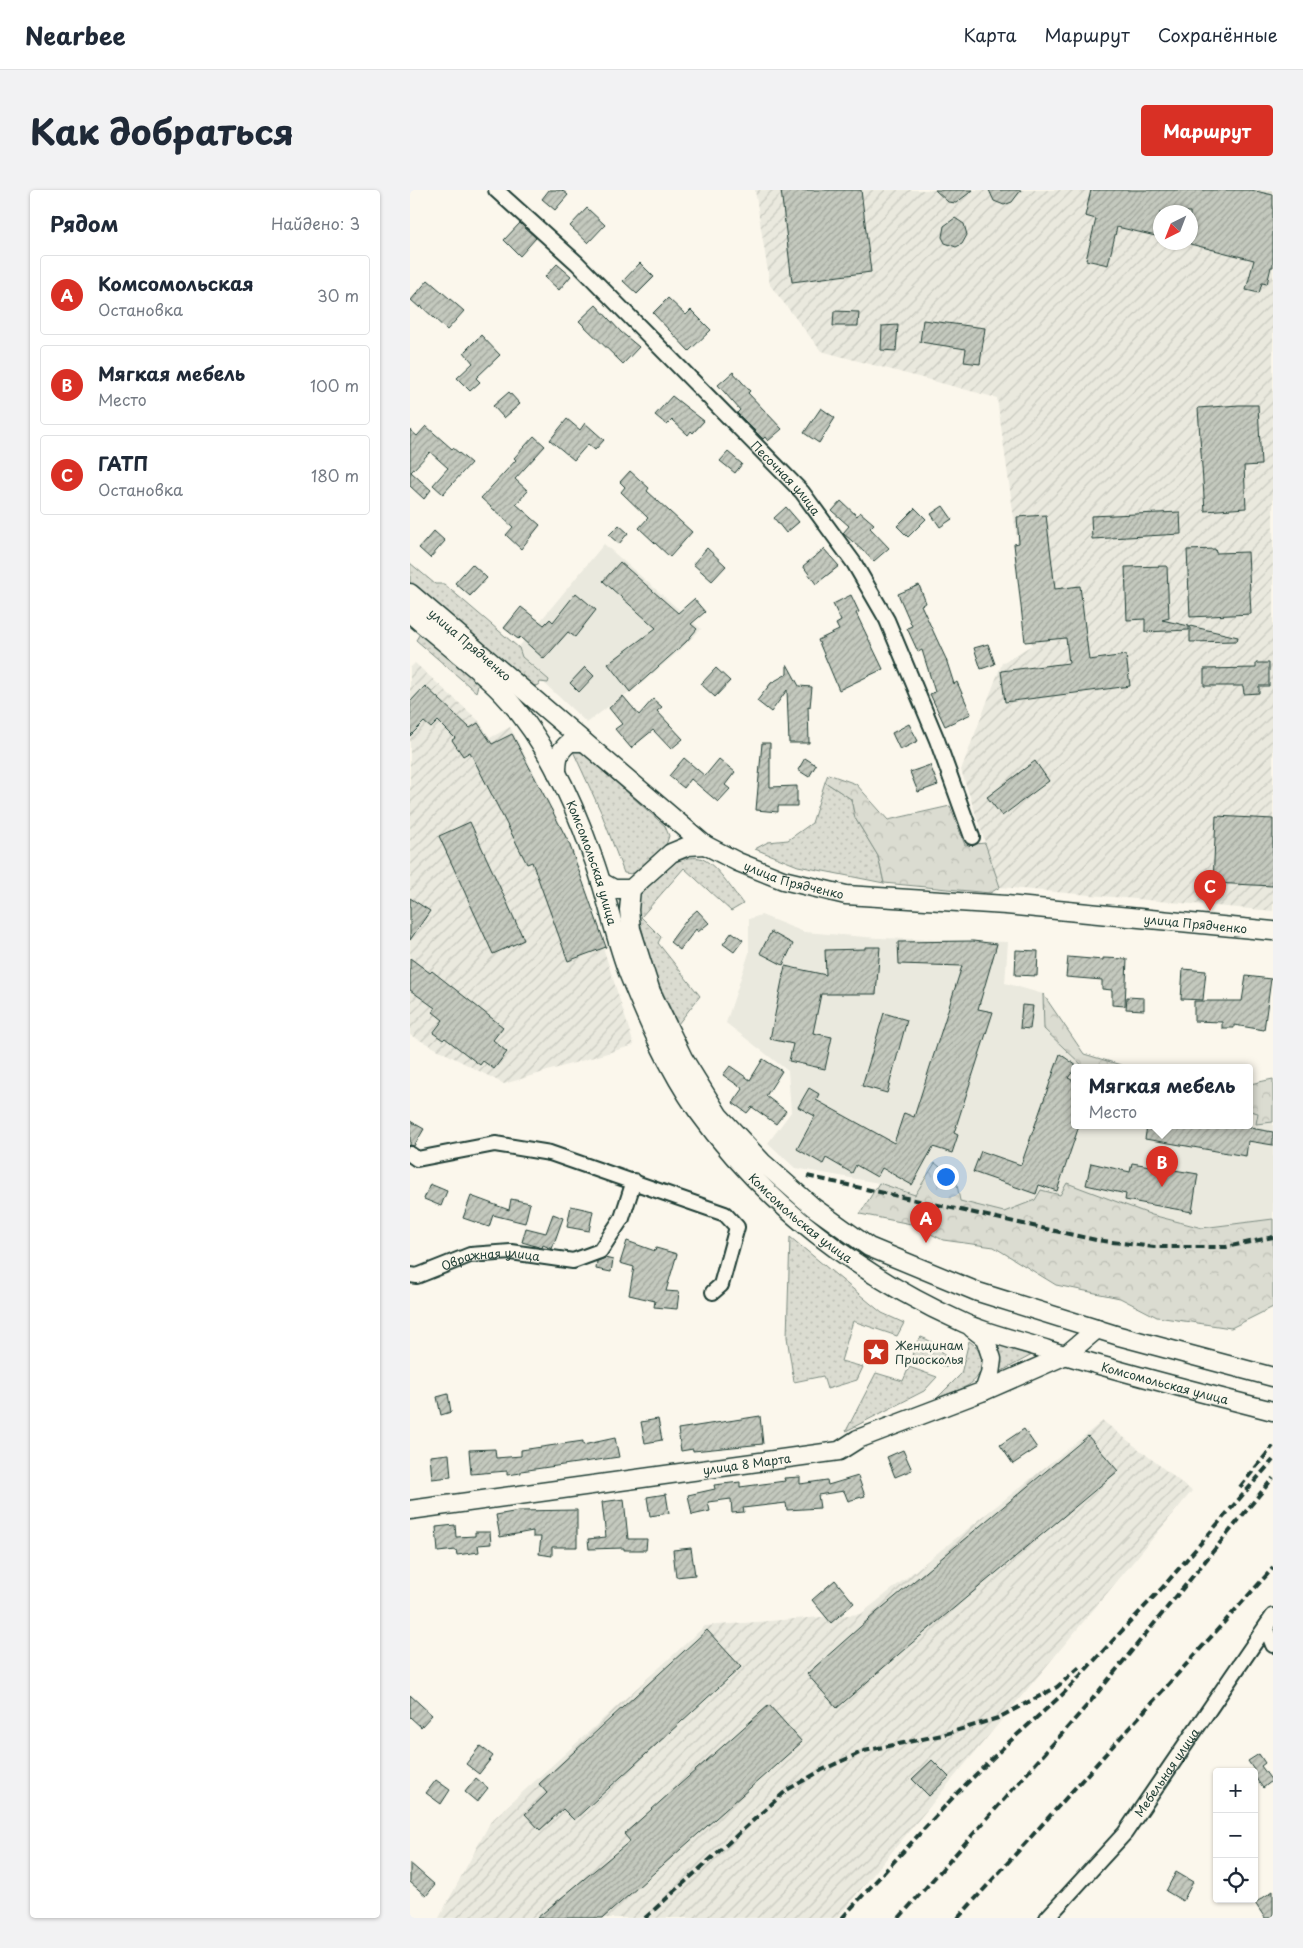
<!DOCTYPE html>
<html lang="ru">
<head>
<meta charset="utf-8">
<style>
  body { margin:0; font-family:"Playpen Sans",sans-serif; background:#f2f2f3; color:#1f2937 }
  .controls { position:absolute; right:15px; bottom:15px; display:grid; overflow:hidden; border-radius:5px; box-shadow:0 1px 4px #0004 }
  .controls button { width:45px; height:45px; display:grid; place-items:center; padding:0; border:0; border-bottom:1px solid #e0e1e3; background:#fff; color:#1f2937; font:25px sans-serif }
  .compass { position:absolute; left:743px; top:15px; width:45px; height:45px; border-radius:50%; background:#fff; box-shadow:0 1px 4px #0004; rotate:222deg }
  .you { position:absolute; left:535px; top:986px; width:18px; height:18px; margin:-12px; border:4px solid #fff; border-radius:50%; background:#1a73e8; box-shadow:0 0 0 8px #1a73e833 }
  .badge { display:grid; place-items:center; width:32px; height:32px; border-radius:50%; background:#d93025; color:#fff; font-size:16px; font-weight:700 }
  .pin { position:absolute; translate:-50% -41px; filter:drop-shadow(0 1px 2px #0008) }
  .pin::after { content:''; position:absolute; top:26px; width:18px; height:15px; background:inherit; clip-path:polygon(0 0,100% 0,50% 100%) }
  .popup { position:absolute; left:661px; top:874px; width:182px; height:65px; box-sizing:border-box; display:grid; place-content:center; border-radius:5px; background:#fff; filter:drop-shadow(0 1px 4px #0005); font-size:16px; white-space:nowrap; color:#747a83 }
  .popup b { font-size:19px; color:#1f2937 }
  .popup::after { content:''; position:absolute; left:50%; top:100%; margin-left:-10px; border:10px solid transparent; border-top-color:#fff }
  .list { margin:0; padding:0; list-style:none }
  h2 { display:flex; justify-content:space-between; align-items:center; height:65px; margin:0; padding:0 20px; font-size:21px }
  h2 small { font-size:16px; font-weight:400; color:#747a83 }
  .list li { display:grid; grid-template-columns:32px 1fr auto; gap:15px; align-items:center; box-sizing:border-box; height:80px; margin:0 10px 10px; padding:0 10px; border:1px solid #e0e1e3; border-radius:5px }
  .list b { display:block; font-size:19px; white-space:nowrap }
  .list p { margin:0; font-size:16px; white-space:nowrap; color:#747a83 }
  .list em { font-size:16px; font-style:normal; color:#747a83 }
  .icon { flex:none; width:28px; height:28px; fill:none; stroke:currentColor; stroke-width:2; stroke-linecap:round; stroke-linejoin:round }
  .map { position:relative; flex:none; width:863px; height:1728px; overflow:hidden; border-radius:5px }
  header { display:flex; align-items:center; gap:30px; box-sizing:border-box; height:70px; padding:0 25px; background:#fff; border-bottom:1px solid #e0e1e3 }
  header strong { font-size:24px }
  nav { display:flex; gap:28px; margin-inline-start:auto; font-size:18px }
  .intro { display:flex; align-items:center; justify-content:space-between; box-sizing:border-box; height:120px; padding:0 30px }
  h1 { margin:0; font-size:35px }
  .button { padding:12px 22px; border-radius:5px; background:#d93025; color:#fff; font-size:18px; font-weight:700 }
  main { display:flex; gap:30px; padding:0 30px }
  aside { flex:1; background:#fff; border-radius:5px; box-shadow:0 1px 4px #0004 }
  .map>svg:first-child { display:block }
  .built { fill:#eae9de }
  .industrial { fill:url(#industrial-furrows); fill-rule:evenodd }
  .grass { fill:url(#grass-dots); stroke:#7d8c82 }
  .forest { fill:url(#forest-crowns); stroke:#7d8c82 }
  .building { fill:url(#building-hatch); stroke:#1f3d34 }
  .lines { fill:none; stroke-linecap:round; stroke-linejoin:round }
  .minor-casing { stroke:#1f3d34; stroke-width:18 }
  .major-casing { stroke:#1f3d34; stroke-width:21 }
  .minor { stroke:#fbf7ec; stroke-width:14 }
  .major { stroke:#fbf7ec; stroke-width:18 }
  .rail { stroke:#1f3d34; stroke-width:4; stroke-dasharray:8 4; stroke-linecap:butt }
  .labels { text-anchor:middle; dominant-baseline:central; stroke-width:5; stroke-linejoin:round; paint-order:stroke }
  .street-label { font-size:12px; fill:#1f3d34; stroke:#fbf7ec }
  .poi-label { font-size:12px; fill:#1f3d34; stroke:#fbf7ec; text-anchor:start }
</style>
</head>
<body>
<header>
<strong>Nearbee</strong>
<nav><a>Карта</a><a>Маршрут</a><a>Сохранённые</a></nav>
</header>
<div class="intro"><h1>Как добраться</h1><a class="button">Маршрут</a></div>
<main>
<aside>
<h2>Рядом<small>Найдено: 3</small></h2>
<ul class="list">
<li><span class="badge">A</span><div><b>Комсомольская</b><p>Остановка</p></div><em>30 m</em></li>
<li><span class="badge">B</span><div><b>Мягкая мебель</b><p>Место</p></div><em>100 m</em></li>
<li><span class="badge">C</span><div><b>ГАТП</b><p>Остановка</p></div><em>180 m</em></li>
</ul>
</aside>
<div class="map">
<svg width="863" height="1728" viewBox="0 0 863 1728">
  <defs>
    <pattern id="industrial-furrows" width="10" height="10" patternUnits="userSpaceOnUse" patternTransform="scale(1.25)"><rect width="10" height="10" fill="#eae9de"/><path d="M-1 1l2-2M0 10L10 0M9 11l2-2" fill="none" stroke="#c8c9bf"/></pattern>
    <pattern id="grass-dots" width="8" height="8" patternUnits="userSpaceOnUse" patternTransform="scale(1.25)"><rect width="8" height="8" fill="#dbdcd1"/><path d="M2 2h.1M6 6h.1" fill="none" stroke="#bcbeb4" stroke-width="1.8" stroke-linecap="round"/></pattern>
    <pattern id="forest-crowns" width="20" height="18" patternUnits="userSpaceOnUse" patternTransform="scale(1.25)"><rect width="20" height="18" fill="#dbdcd1"/><path d="M2 6a3 3 0 1 1 6 0M12 15a3 3 0 1 1 6 0" fill="none" stroke="#bcbeb4"/></pattern>
    <pattern id="building-hatch" width="6" height="6" patternUnits="userSpaceOnUse" patternTransform="scale(1.25)"><rect width="6" height="6" fill="#c4c9be"/><path d="M-1 1l2-2M0 6l6-6M5 7l2-2" fill="none" stroke="#9fa49b"/></pattern>
  </defs>
  <rect width="100%" height="100%" fill="#fbf7ec"/>
  <filter id="ink" filterUnits="userSpaceOnUse"><feTurbulence type="fractalNoise" baseFrequency=".02" numOctaves="2"/><feDisplacementMap in="SourceGraphic" scale="10" xChannelSelector="R" yChannelSelector="G"/><feConvolveMatrix kernelMatrix="1 2 1 2 8 2 1 2 1" color-interpolation-filters="sRGB"/></filter>
  <g filter="url(#ink)">
    <path class="built" d="M194 354 291 439 270 460 220 503 212 506 177 533 103 464Z
      M351 725 394 742 468 748 598 752 595 793 633 804 634 839 674 877 680 878H664V936H840V921L848 923 846 934 863 932V1029L792 1038 742 1025 650 1005 626 1010 594 1022 550 1011 546 989 505 1005 469 993 385 978 358 953 381 922 378 881 316 833 339 763V729Z"/>
    <path class="industrial" d="M345 0H863V721L590 697 551 580 592 473 622 455 587 208 411 161 360 95ZM751 22H781V52H751Z
      M5 473 69 531 80 548 100 537 160 653 224 855 94 894 0 845V478Z
      M693 1231 782 1301 427 1728H29L81 1631 295 1436 451 1424Z"/>
    <path class="grass" d="M0 373 25 394H34L109 458 112 467 139 490 138 493 130 492 129 495 123 496 0 393Z
      M11 442 69 492 66 502 6 450Z
      M167 558 255 636 259 646 255 658 223 684 214 683 191 622 163 561Z
      M415 592 441 609 445 628 468 666 474 693 388 676 345 659 358 652 378 650 402 633Z
      M278 668C281 668 286 667 290 668 306 673 323 701 333 714L321 721 274 678 231 727 251 747 248 753 290 806 268 834 244 784 226 717 229 705 239 694 267 671Z
      M380 1047 472 1123 494 1133 487 1146 443 1131 431 1171 453 1177 447 1190 417 1199 413 1186 384 1192 377 1147Z
      M511 1147C525 1152 537 1162 537 1177L502 1166 505 1154Z
      M559 1151C577 1163 576 1185 557 1196 548 1201 537 1204 527 1208L551 1184Z
      M586 1154 622 1165 590 1182V1167Z
      M499 1177 527 1187 514 1201 436 1241 466 1183 493 1191Z"/>
    <path class="forest" d="M418 584 446 594 478 630 540 616 555 655 575 653 590 697 580 703 474 693 468 666 445 628 441 609 415 592Z
      M633 804 674 864 721 878H680L674 877 634 839Z
      M863 889V932L846 934 848 923 840 921V894Z
      M525 973 546 989 550 1011 594 1022 625 1010 631 1000 650 1005 657 993 742 1025 792 1038 863 1029V1117L821 1138 747 1127 710 1108 646 1095 584 1057 533 1050 501 1034 450 1024 469 993 505 1005Z"/>
    <path class="building" d="M139 0H152L158 5 145 20 132 9Z
      M371 0H451L461 82 382 92Z
      M525 0H563L546 13 538 12Z
      M579 0H611L602 12 594 15 584 11Z
      M681 0H841L863 5V77H861L857 94 852 93 849 103 836 100 844 70 780 54V22H750V47L707 37 698 75 676 70 686 29 675 26Z
      M177 18 195 35 178 53 160 36Z
      M545 28 554 34 557 45 552 54 546 57 535 53 532 47 534 36Z
      M110 33 126 48 110 66 94 50Z
      M230 73 244 87 227 104 213 91Z
      M147 74 161 86 149 100 135 87Z
      M18 90 54 121 37 140 11 116 10 118 1 110Z
      M258 108 276 125 281 120 301 140 279 161 243 123Z
      M186 115 211 142 229 157 213 174 169 131Z
      M424 121 449 122 448 136H423Z
      M513 130 575 138 570 174 554 172 556 159 510 152Z
      M488 135 486 161 471 160 472 136Z
      M71 145 90 165 66 188 70 192 60 201 47 188 63 173 54 162Z
      M323 182 340 201 338 203 372 239 358 251 355 247 353 249 327 223 330 220 308 195Z
      M99 202 110 214 94 228 83 216Z
      M262 206 294 231 283 243 281 241 278 245 262 230 257 235 245 225Z
      M829 215H848L851 275 834 276 836 318 795 321 788 218Z
      M411 218 425 228 409 253 394 243Z
      M157 229 170 240 175 233 194 250 185 260 178 254 164 270 140 250Z
      M16 236 42 259 43 258 61 273 33 304 23 295 38 278 20 262 1 282 21 300 14 309 0 296V240L7 246Z
      M124 246 135 256 105 289 118 301 106 314 130 335 111 359 96 345 103 337 71 308 106 270 104 268Z
      M318 262 332 274 325 283 310 271Z
      M220 281 239 298 237 301 282 342 260 367 229 338 238 328 211 302 215 297 210 292Z
      M431 311 447 326 450 322 464 334 460 338 479 358 464 371 433 343 439 336 422 321Z
      M533 316 542 329 530 337 521 324Z
      M376 317 389 332 376 343 364 328Z
      M505 318 516 329 498 347 487 336Z
      M770 322 771 344 682 349 681 326Z
      M636 325 645 399 670 396 679 470 716 465 720 496 595 512 591 481 659 473 656 448 615 452 604 354 609 353 607 327Z
      M209 335 218 343 209 354 199 345Z
      M24 341 35 351 20 368 9 358Z
      M297 358 316 376 302 391 283 374Z
      M414 359 429 376 406 394 393 376Z
      M805 359 806 363 838 362 841 424 780 427 777 360Z
      M210 372 268 423 284 409 295 422 281 434 287 439 276 452 220 502 198 474 246 438 193 391Z
      M62 374 77 388 60 406 45 393Z
      M757 376 759 428 752 430 779 436V440L735 442V429L717 430 715 377Z
      M509 395 516 413 511 415 536 469 544 494 547 492 561 524 535 536 520 504 525 502 512 460 508 462 497 438 502 436 488 404Z
      M166 403 186 420 165 447 158 442 134 469 110 447 108 449 94 438 111 417 134 435 140 429 143 432Z
      M441 405 449 422 446 423 473 479 429 500 408 450 429 440 426 434 431 431 423 414Z
      M780 436 828 447 827 451 780 452Z
      M578 454 585 474 571 479 564 458Z
      M846 473H859V496H849V503L834 504 833 496H794V479L846 478Z
      M377 474 389 496 402 497 400 517 398 516 399 553H379L377 500 361 522 347 511 361 493 377 484Z
      M175 477 184 486 169 502 160 493Z
      M306 478 320 491 305 507 291 494Z
      M15 496 60 538 68 533 82 554 102 544 159 653 196 757 158 771 122 672 117 674 60 562 53 566 42 550 45 548 28 531 21 538 14 532 0 546V512Z
      M213 506 229 525 243 509 252 517 247 521 273 549 261 559 243 540 221 558 205 539 212 534 199 518Z
      M499 534 508 551 490 560 482 543Z
      M352 553H360V597L387 596V616H368V622L346 620Z
      M274 568 295 586 309 569 325 582 315 595 320 599 308 612 281 589 274 598 259 586Z
      M395 568 406 575 399 587 388 580Z
      M625 571 639 591 592 626 577 607Z
      M520 575 528 595 508 602 500 582Z
      M806 626 863 629V696L803 693Z
      M60 632 114 750 83 764 29 646Z
      M0 708 20 721 0 750Z
      M287 720 299 733 288 742 286 739 270 760 260 752 278 728Z
      M322 742 333 750 324 762 313 754Z
      M361 742 383 754 373 775 350 763Z
      M563 751 587 754 568 819 583 822 544 943 548 945 542 963 523 957 502 995 472 978 467 987 446 975 442 983 416 968 413 974 387 959 405 926 388 917 399 898 409 904 406 910 484 953 494 923 504 927 552 776 489 774 488 752Z
      M455 757H470L466 804H411L403 843 422 847 415 879 379 871 383 854 360 849 375 776 416 785 415 760 455 759Z
      M606 760 628 761 627 786 605 785Z
      M658 767 693 770V768L717 769 715 816 702 815V800L692 799V790L656 787Z
      M0 768 20 783 22 781 93 837 83 850 97 862 84 879 73 871 70 875 35 848 33 850 23 843 33 830 23 822 25 818 0 800Z
      M773 779 796 781 793 810 771 809Z
      M836 786 861 789 854 840 824 835V838H812V832L784 831V811H832Z
      M717 807 734 808V820L716 819Z
      M612 815 623 816 620 839 610 838Z
      M474 823 497 830 477 903 452 896Z
      M650 864 667 876 658 888 664 891V936H669L647 1001 629 995 626 1004 563 982 571 961 611 975Z
      M353 869 372 881 356 906 376 921 366 934 342 917 337 923 323 913 333 899 313 885 320 876 340 890Z
      M0 931 14 939 4 956 0 955Z
      M737 936H841L840 938 863 942V955L838 951 836 966 735 949Z
      M681 973 720 982 722 973 788 984 782 1022 715 1010 716 1004 676 995Z
      M20 994 37 1001 31 1016 14 1009Z
      M61 1006 99 1020 101 1009 120 1013 115 1033 83 1025 79 1037 53 1028Z
      M161 1016 183 1021 179 1041 157 1037Z
      M143 1024 153 1028 142 1059 133 1055 132 1058 112 1052 116 1038 136 1043Z
      M217 1051 245 1061 246 1058 267 1064 256 1101 269 1102 267 1119 244 1117 245 1111 219 1105 224 1077 210 1073Z
      M195 1068 203 1070 201 1082 186 1079 187 1071Z
      M38 1204 41 1222 31 1225 27 1207Z
      M350 1226 353 1254 283 1261V1259L271 1261 268 1239Z
      M248 1229 252 1250 235 1253 231 1232Z
      M614 1239 627 1258 603 1274 590 1255Z
      M678 1246 708 1281 496 1458 427 1518 397 1484 467 1422Z
      M205 1248 209 1267 111 1281V1283L97 1285V1281L61 1284 59 1260 85 1259 86 1268 111 1266V1260L173 1251V1255Z
      M493 1260 502 1280 485 1287 477 1267Z
      M39 1264 41 1287 22 1289 20 1266Z
      M448 1286 455 1306 438 1311 434 1301 408 1305 410 1318 377 1320 376 1313 333 1318 334 1322 322 1323 321 1309 298 1312 300 1321 282 1325 278 1305 305 1299 304 1295 330 1292V1297L375 1291 374 1288 390 1287V1294L417 1290 418 1295Z
      M256 1304 259 1323 240 1326 237 1307Z
      M214 1309 218 1349H237L236 1360H214V1358L179 1359 178 1349 196 1347 192 1312Z
      M167 1320V1357H142V1366L129 1364 131 1347H123V1341L90 1347 86 1325 109 1321Z
      M45 1335 46 1347 65 1346V1342H80L81 1354 68 1355 69 1362 47 1365 46 1360 28 1362 26 1337Z
      M281 1358 285 1385 266 1387 263 1360Z
      M425 1390 444 1413 421 1433 402 1410Z
      M297 1440 331 1477 164 1630 153 1619 130 1640 115 1624 137 1603 129 1594Z
      M0 1505 22 1525 11 1537 0 1527Z
      M359 1515 392 1552 193 1728H127L220 1651 214 1644Z
      M70 1556 83 1566 69 1584 56 1574Z
      M849 1564 855 1573 851 1576 862 1591 853 1598 844 1586V1580L838 1571Z
      M522 1570 539 1587 519 1606 502 1589Z
      M66 1588 78 1598 67 1612 55 1602Z
      M26 1590 40 1600 31 1614 16 1603Z
      M0 1673 25 1695 16 1706 0 1692Z
      M766 1682 783 1692 773 1711 756 1701Z
      M863 1701V1728H855L845 1713Z"/>
    <g class="lines">
      <g class="minor-casing">
        <g id="minor">
          <path id="s1" d="M86 0 167 73 392 302 444 373 477 430 527 550 562 647"/>
          <path d="M0 964 7 969 85 954 140 963 315 1024 327 1037 311 1095 303 1102"/>
          <path id="s2" d="M0 1085 7 1086 60 1065 101 1062 163 1071 190 1061 212 1028 224 991"/>
          <path d="M856 1437 863 1455"/>
          <path id="s3" d="M637 1728 715 1643 863 1426"/>
        </g>
      </g>
      <g class="major-casing">
        <g id="major">
          <path id="s4" d="M0 403 295 655 328 672 373 690 436 705 596 715 863 741"/>
          <path id="s5" d="M0 423C28 448 59 471 86 497 132 542 161 606 182 665 197 704 204 747 219 785 238 832 258 878 287 920 353 1013 451 1087 554 1133 581 1145 611 1151 638 1160 713 1183 788 1202 863 1221"/>
          <path d="M147 583C147 567 148 562 160 552H174"/>
          <path d="M191 692 204 699H221L261 663 278 656 295 655"/>
          <path d="M221 699 219 720 221 739 241 802 273 868 309 926 352 972 403 1017 459 1057 568 1102 709 1146 863 1187"/>
          <path d="M562 1138 575 1148 582 1169 580 1184 574 1201"/>
          <path id="s6" d="M0 1320 429 1261 448 1249 574 1201 656 1165 687 1139"/>
        </g>
      </g>
      <use href="#minor" class="minor"/>
      <use href="#major" class="major"/>
      <path class="rail" d="M397 986 686 1050 744 1057H816L863 1047
        M830 1297 863 1256
        M235 1728 377 1600 412 1580 454 1561 532 1545 588 1528 647 1497 672 1475
        M432 1728 548 1602 598 1553 653 1504 752 1398 863 1270
        M489 1728 680 1512 863 1288
        M548 1728 863 1378"/>
    </g>
  </g>
  <defs>
    <g id="sight-square" transform="scale(1.4375)"><rect x="-9" y="-9" width="18" height="18" rx="4" fill="#c8321e" stroke="#fbf7ec"/><path d="M0-6L1.8-2.2L6-1.7L2.9 1.2L3.7 5.4L0 3.3L-3.7 5.4L-2.9 1.2L-6-1.7L-1.8-2.2Z" fill="#fff"/></g>
  </defs>
  <g fill-rule="evenodd">
    <use href="#sight-square" x="466" y="1162"/>
  </g>
  <g class="labels">
    <g class="street-label">
      <text stroke="none"><textPath href="#s1" startOffset="409">Песочная улица</textPath></text>
      <text stroke="none"><textPath href="#s4" startOffset="79">улица Прядченко</textPath></text>
      <text stroke="none"><textPath href="#s5" startOffset="316">Комсомольская улица</textPath></text>
      <text stroke="none"><textPath href="#s4" startOffset="484">улица Прядченко</textPath></text>
      <text stroke="none"><textPath href="#s4" startOffset="889">улица Прядченко</textPath></text>
      <text stroke="none"><textPath href="#s5" startOffset="736">Комсомольская улица</textPath></text>
      <text stroke="none"><textPath href="#s2" startOffset="84">Овражная улица</textPath></text>
      <text stroke="none"><textPath href="#s5" startOffset="1141">Комсомольская улица</textPath></text>
      <text stroke="none"><textPath href="#s6" startOffset="340">улица 8 Марта</textPath></text>
      <text stroke="none"><textPath href="#s3" startOffset="189">Мебельная улица</textPath></text>
    </g>
    <g class="poi-label">
      <text x="485" y="1155">Женщинам<tspan x="485" dy="14">Приосколья</tspan></text>
    </g>
  </g>
</svg>
<div class="controls">
<button>+</button>
<button>−</button>
<button><svg class="icon" aria-label="locate" viewBox="0 0 24 24"><circle cx="12" cy="12" r="6"/><path d="M12 2v4M12 18v4M2 12h4M18 12h4"/></svg></button>
</div>
<svg class="compass" viewBox="-18 -18 36 36"><path d="M0-13l5 13h-10z" fill="#e53935"/><path d="M0 13l5-13h-10z" fill="#747a83"/></svg>
<div class="you"></div>
<div class="pin badge" style="left:516px;top:1053px">A</div>
<div class="pin badge" style="left:752px;top:997px">B</div>
<div class="popup"><b>Мягкая мебель</b>Место</div>
<div class="pin badge" style="left:800px;top:721px">C</div>
</div>
</main>
</body>
</html>
